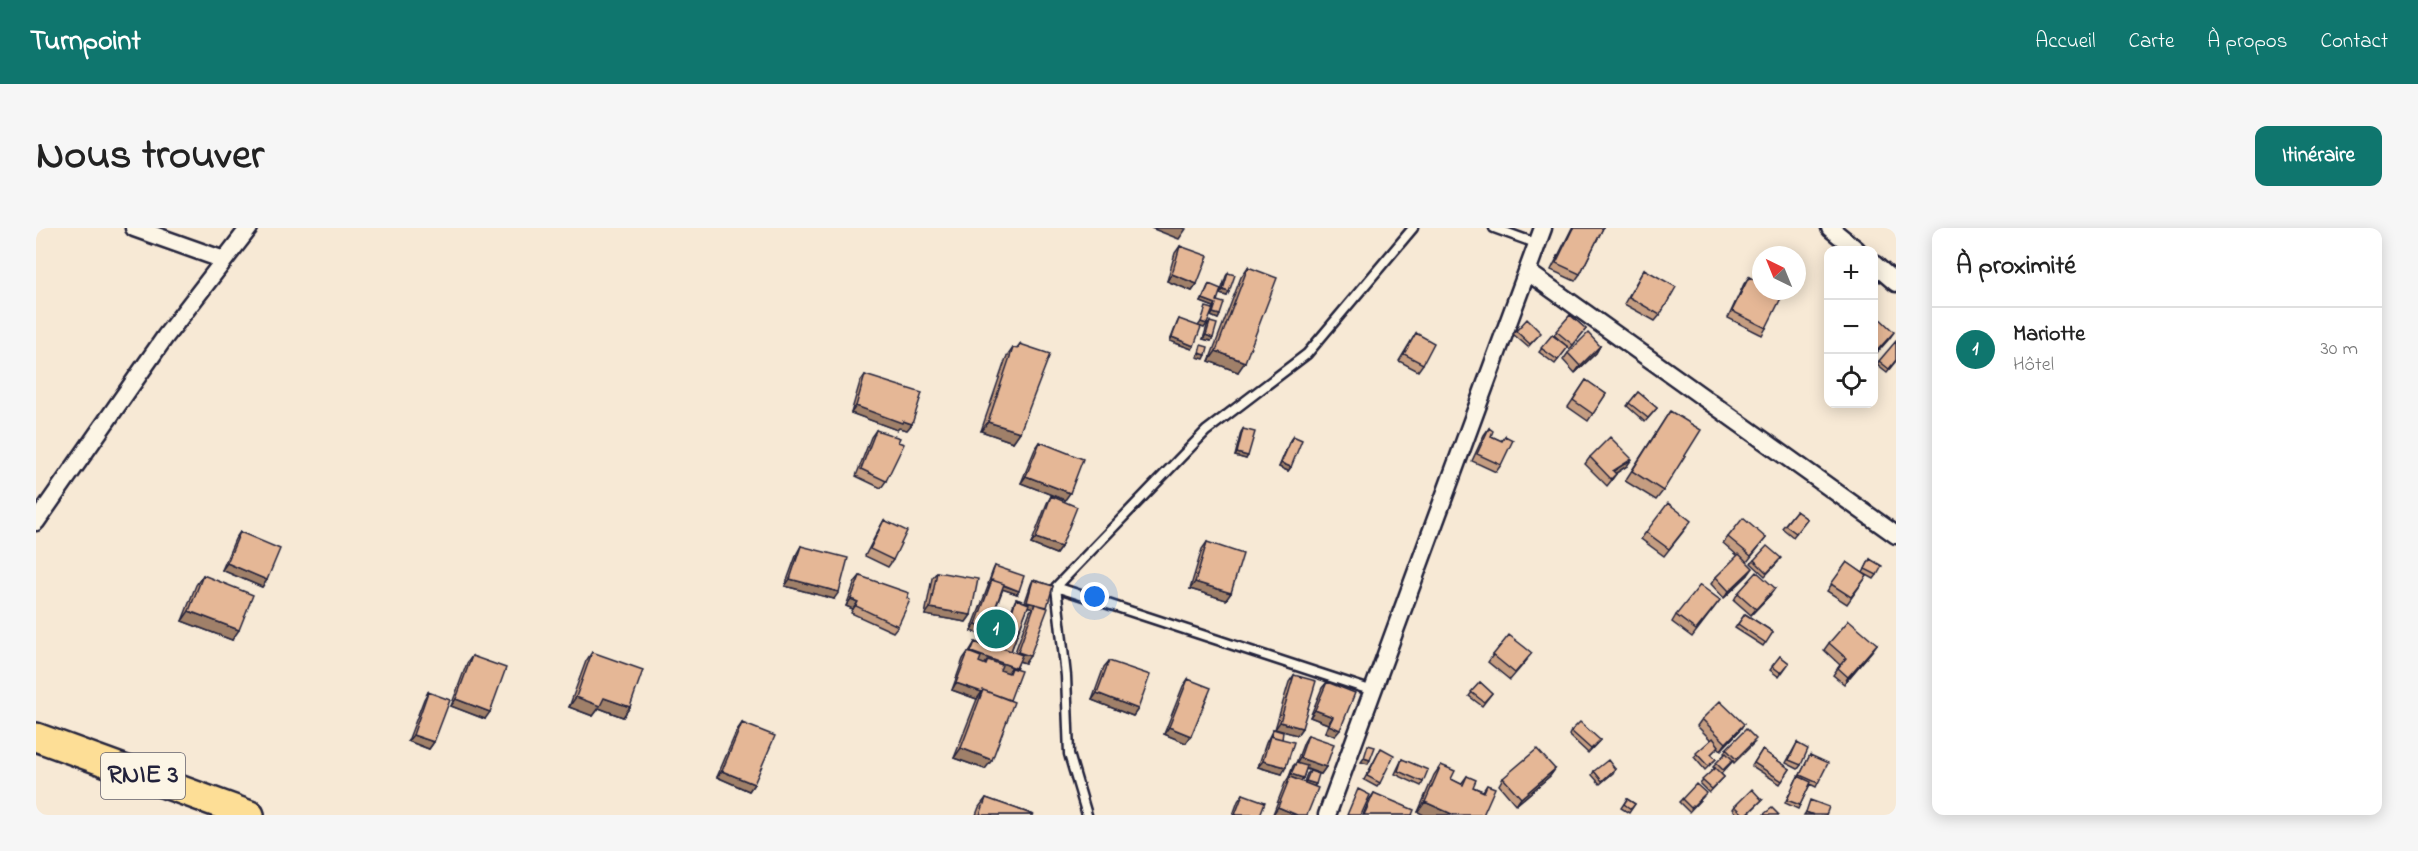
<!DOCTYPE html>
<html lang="fr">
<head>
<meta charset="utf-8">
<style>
  body { margin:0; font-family:"Indie Flower",sans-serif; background:#f6f6f6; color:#222 }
  .controls { position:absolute; right:18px; top:18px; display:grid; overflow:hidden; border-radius:12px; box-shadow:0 3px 15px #0003 }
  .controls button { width:54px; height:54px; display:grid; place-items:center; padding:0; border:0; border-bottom:2px solid #e0e0e0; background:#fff; color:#222; font:30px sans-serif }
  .compass { position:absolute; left:1716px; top:18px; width:54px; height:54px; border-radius:50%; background:#fff; box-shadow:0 3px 15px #0003; rotate:317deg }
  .you { position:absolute; left:1059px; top:369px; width:21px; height:21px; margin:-15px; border:4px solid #fff; border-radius:50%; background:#1a73e8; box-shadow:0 0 0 9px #1a73e833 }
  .badge { display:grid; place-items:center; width:39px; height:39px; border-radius:50%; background:#0f766e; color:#fff; font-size:20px; font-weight:700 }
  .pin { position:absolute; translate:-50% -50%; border:3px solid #fff; box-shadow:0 2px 6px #0006 }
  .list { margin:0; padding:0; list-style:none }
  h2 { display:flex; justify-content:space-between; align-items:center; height:78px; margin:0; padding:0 24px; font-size:26px }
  h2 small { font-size:20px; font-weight:400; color:#767676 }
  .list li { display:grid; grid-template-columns:39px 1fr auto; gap:18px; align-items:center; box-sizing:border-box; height:84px; padding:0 24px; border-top:2px solid #e0e0e0 }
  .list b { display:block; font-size:22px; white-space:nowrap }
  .list p { margin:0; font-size:20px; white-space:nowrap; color:#767676 }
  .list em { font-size:20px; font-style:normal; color:#767676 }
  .icon { flex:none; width:33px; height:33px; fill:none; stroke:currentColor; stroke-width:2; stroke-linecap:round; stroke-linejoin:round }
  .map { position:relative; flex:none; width:1860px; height:587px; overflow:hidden; border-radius:12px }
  header { display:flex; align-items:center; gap:36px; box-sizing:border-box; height:84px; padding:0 30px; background:#0f766e; color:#fff }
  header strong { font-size:28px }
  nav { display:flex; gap:33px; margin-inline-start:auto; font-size:21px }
  .intro { display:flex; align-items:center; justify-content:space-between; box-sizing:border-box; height:144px; padding:0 36px }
  h1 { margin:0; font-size:42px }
  .button { padding:15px 27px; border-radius:12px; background:#0f766e; color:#fff; font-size:21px; font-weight:700 }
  main { display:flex; gap:36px; padding:0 36px }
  aside { flex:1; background:#fff; border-radius:12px; box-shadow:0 3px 15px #0003 }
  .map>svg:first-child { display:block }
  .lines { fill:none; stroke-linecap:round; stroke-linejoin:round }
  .service-casing { stroke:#22223b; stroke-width:13 }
  .minor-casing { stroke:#22223b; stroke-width:21 }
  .trunk-casing { stroke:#22223b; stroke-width:32 }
  .service { stroke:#fcf5e5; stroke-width:8 }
  .minor { stroke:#fcf5e5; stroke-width:16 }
  .trunk { stroke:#fdde96; stroke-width:27 }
  .wall { fill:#c59d81; stroke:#22223b; stroke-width:1.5; fill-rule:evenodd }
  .shaded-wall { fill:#a08069; stroke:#22223b; stroke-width:1.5 }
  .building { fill:#e5b796; stroke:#22223b; stroke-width:1.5 }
  .labels { text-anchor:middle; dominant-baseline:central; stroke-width:4.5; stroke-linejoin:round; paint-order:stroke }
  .shield { fill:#fcf5e5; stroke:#63616e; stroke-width:1.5 }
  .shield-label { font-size:26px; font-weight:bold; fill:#22223b }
</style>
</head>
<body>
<header>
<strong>Turnpoint</strong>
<nav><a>Accueil</a><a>Carte</a><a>À propos</a><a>Contact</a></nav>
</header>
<div class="intro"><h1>Nous trouver</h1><a class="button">Itinéraire</a></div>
<main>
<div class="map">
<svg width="1860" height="587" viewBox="0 0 1860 587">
  <rect width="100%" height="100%" fill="#f7e9d5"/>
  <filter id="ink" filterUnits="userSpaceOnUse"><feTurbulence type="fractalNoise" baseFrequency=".0167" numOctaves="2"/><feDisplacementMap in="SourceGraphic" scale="12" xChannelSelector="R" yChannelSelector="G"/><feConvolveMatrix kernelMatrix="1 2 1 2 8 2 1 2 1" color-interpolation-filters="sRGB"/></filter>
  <g filter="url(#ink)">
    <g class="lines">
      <g class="service-casing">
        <path id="service" d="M1458 0 1502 16
          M1020 359 1337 463
          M1051 587 1033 526 1030 448 1020 359 1170 203 1271 126 1377 0"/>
      </g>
      <g class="minor-casing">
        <path id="minor" d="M98 0 188 32
          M1794 0 1821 22
          M1838 36 1860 55
          M1492 44 1860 307
          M0 294 129 109 213 0
          M1291 587 1507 0"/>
      </g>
      <g class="trunk-casing">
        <path id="trunk" d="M0 509 214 587"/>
      </g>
      <use href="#service" class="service"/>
      <use href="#minor" class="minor"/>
      <use href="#trunk" class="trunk"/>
    </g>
    <path class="wall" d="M1536 0H1567L1544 46 1539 53 1515 42Z
      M1144 18 1161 56 1156 63 1131 53 1139 25Z
      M1212 39 1202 144 1173 133 1205 49Z
      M1608 41 1624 87 1619 93 1588 76Z
      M1192 45 1191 68 1184 66 1190 48Z
      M1713 49 1730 100 1726 107 1692 90 1708 56Z
      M1173 56 1181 73 1184 87 1182 91 1175 88 1178 79 1165 74 1171 60Z
      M1534 87 1550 101 1534 121 1518 107Z
      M1143 91 1156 121 1134 113 1141 95Z
      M1174 94 1175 113 1167 111 1171 98Z
      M1480 103 1502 108 1492 119 1477 106Z
      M1380 105 1387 136 1382 143 1363 133Z
      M1516 107 1532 119 1519 136 1503 124Z
      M984 116V204L977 214 945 203 970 130 977 120 980 121Z
      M1564 118 1560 125 1539 145 1527 132 1532 125Z
      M1843 133H1860L1851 144 1841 136Z
      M829 147 876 196 871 202 863 200 861 202 815 185 824 154Z
      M1550 152 1570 166 1552 193 1532 179Z
      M1602 164 1621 180 1609 194 1591 178Z
      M1634 183 1627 263 1620 272 1589 253Z
      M1453 200 1455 208 1465 213 1469 208 1465 237 1460 244 1436 233 1448 207Z
      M1207 201 1210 231 1199 228 1205 204Z
      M840 202 850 253 845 260 820 248 835 209Z
      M1257 208 1255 239 1252 243 1243 239 1254 212Z
      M1004 214 1029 272 985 255 999 221Z
      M1554 229 1591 238 1579 246H1580L1575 253 1571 258 1549 236Z
      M1015 268 1025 319 1020 326 995 316 1011 275Z
      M1760 283 1771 291 1757 309 1746 300Z
      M848 292 857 332 852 339 829 328 844 299Z
      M1650 300 1628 328 1605 311 1610 304Z
      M204 304 231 352 226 359 186 342 199 311Z
      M1692 309 1730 310 1711 334 1712 347 1688 370 1675 356 1680 349 1702 328 1687 315Z
      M1171 314 1195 365 1190 372 1154 361 1166 321Z
      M765 318 798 371 749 358 761 325Z
      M1834 331 1841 347 1838 351 1827 345Z
      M1718 332 1742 334 1729 348 1715 335Z
      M1811 334 1831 348 1811 376 1791 363Z
      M959 338 981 366 967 361 952 400 948 407 935 403 953 356H952L957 342Z
      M901 344 935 387 930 394 889 387 896 350Z
      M167 347 196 412 146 393 160 357Z
      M824 348 862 398 857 404 815 385 817 381 810 378 819 354Z
      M997 352 1017 358 989 435 983 433 980 442 949 541 918 530 941 471 916 462 927 431 932 424H933L939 414 945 417 948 413 960 417 966 401 969 398H970L978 375 980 371 989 374 995 356ZM992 378 997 380 994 383 979 424 975 423Z
      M1739 360 1734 367 1715 387 1698 372 1702 365Z
      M1684 372 1656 409 1636 394 1640 387Z
      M1709 386 1737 404 1727 418 1699 400Z
      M1793 415 1841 416 1808 456 1797 447 1804 437 1788 422Z
      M556 424 594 479 587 489 563 480 557 488 533 479 550 433Z
      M1457 427 1491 432 1474 452 1452 434Z
      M436 428 449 491 415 478 431 435Z
      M1744 428 1753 435 1743 449 1734 442Z
      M1073 433 1102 481 1097 488 1056 472 1068 439Z
      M1258 447 1266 500 1261 507 1239 501 1253 454Z
      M1152 451 1150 515 1128 506 1147 458Z
      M1291 454 1299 508 1289 504 1292 496 1274 489 1286 460Z
      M1444 454 1456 465 1446 478 1433 468Z
      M392 464 398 514 393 521 372 513 388 471Z
      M1666 491 1703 503 1685 522 1682 519 1675 526 1680 531 1669 542 1658 529 1675 512 1661 498Z
      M706 495 718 556 713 563 681 549 701 502Z
      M1237 501 1246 511V546L1222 539 1230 515Z
      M1535 503 1564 512 1552 525 1533 507Z
      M1272 507 1290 539 1285 546 1270 541 1267 550 1265 553 1268 554 1271 546 1274 543 1283 546 1237 586 1249 555 1253 549 1257 538 1260 535 1268 514Z
      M1718 515 1698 535 1697 533 1685 546 1688 549 1673 565 1664 556 1679 540 1677 539 1689 526 1688 525 1690 521Z
      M1761 515 1765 537 1762 541 1750 535Z
      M1345 520 1344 555 1341 559 1328 552Z
      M1726 522 1754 541 1744 556 1716 538Z
      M1774 527 1782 555 1780 559 1774 556 1762 581 1749 575 1760 552 1763 549Z
      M1366 531 1387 554 1385 558 1359 546Z
      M1405 537 1415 551 1425 556 1431 548 1437 559 1447 563 1451 557 1447 587 1382 584 1398 547Z
      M1519 541 1514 548 1480 577 1463 557 1467 550Z
      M1579 541 1577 545 1564 556 1556 547 1558 543Z
      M1338 565 1376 587H1327L1333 572Z
      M1207 566 1224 587H1197L1202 573Z
      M1667 569 1653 584 1643 574 1646 571Z
      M950 570 998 587H940L943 579Z
      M1591 571 1599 576 1593 585 1585 580Z
      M1726 572 1711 587H1698L1700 585 1697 581 1699 578Z"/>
    <path class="shaded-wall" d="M1115 0H1147L1150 1 1143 11Z
      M1136 46 1161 56 1156 63 1131 53Z
      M1187 62 1193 64 1191 68 1184 66Z
      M1167 71 1180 76 1178 79 1165 74Z
      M1177 85 1184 87 1182 91 1175 88Z
      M1165 94 1171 96 1168 100 1162 98Z
      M1858 104 1853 111 1838 128V126Z
      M1170 107 1177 110 1175 113 1167 111Z
      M1136 109 1158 118 1156 121 1134 113Z
      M1564 118 1560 125 1539 145 1544 138Z
      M1180 123 1209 134 1202 144 1173 133Z
      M1163 125 1170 127 1168 131 1161 129Z
      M820 178 876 196 871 202 863 200 861 202 815 185Z
      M952 194 984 204 977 214 945 203Z
      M1201 225 1212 228 1210 231 1199 228Z
      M1596 231 1591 238 1574 249 1577 243Z
      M1245 235 1255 239 1252 243 1243 239Z
      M990 248 1034 265 1029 272 985 255Z
      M1000 310 1025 319 1020 326 995 316Z
      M191 335 231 352 226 359 186 342Z
      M1717 340 1712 347 1688 370 1693 363Z
      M754 351 803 364 798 371 749 358Z
      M955 353 983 363 981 366 954 357Z
      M1159 354 1195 365 1190 372 1154 361Z
      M1739 360 1734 367 1715 387 1720 381Z
      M815 371 822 374 817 381 810 378Z
      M991 374 1011 379 999 376 997 380 988 377Z
      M894 380 935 387 930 394 889 387Z
      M153 383 203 402 196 412 146 393Z
      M940 396 952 400 948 407 935 403Z
      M972 396 984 399 982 403 969 399Z
      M1841 416 1836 423 1808 456 1812 449Z
      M935 424 980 440 976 447 975 440 971 446 950 438 952 432 948 437 930 431Z
      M982 424 994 428 989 435 977 431Z
      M920 455 946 464 941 471 916 462Z
      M1061 465 1102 481 1097 488 1056 472Z
      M540 469 568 470 594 479 587 489 563 480 557 488 533 479Z
      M420 471 454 484 449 491 415 478Z
      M1279 482 1297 489 1292 496 1274 489Z
      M1244 494 1266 500 1261 507 1239 501Z
      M1708 496 1703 503 1685 522 1690 515Z
      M1293 497 1304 502 1299 508 1289 504Z
      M1133 499 1155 508 1150 515 1128 506Z
      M377 507 398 514 393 521 372 513Z
      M925 520 956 532 949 541 918 530Z
      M1264 530 1290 539 1285 546 1260 537Z
      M1328 530 1334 532 1332 536 1325 534Z
      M1227 533 1250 539 1246 546 1222 539Z
      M1519 541 1514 548 1480 577 1485 570Z
      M686 543 718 556 713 563 681 549Z
      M1255 546 1267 550 1265 553 1253 549Z
      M1270 553 1280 556 1277 560 1268 556Z
      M1389 574 1418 587H1388L1382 584Z
      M1242 579 1261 587H1240L1237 586Z
      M1770 584 1778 587H1768Z"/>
    <path class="building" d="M1537 0H1567L1544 46 1520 35Z
      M1144 18 1172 28 1161 56 1136 46Z
      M1212 39 1241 50 1209 134 1180 123Z
      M1608 41 1640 59 1624 87 1593 69Z
      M1192 45 1199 47 1193 64 1187 62Z
      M1713 49 1725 55V63H1741L1747 66 1730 100 1696 83Z
      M1173 56 1185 61 1181 73 1188 75 1184 87 1177 85 1180 76 1167 71Z
      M1170 79 1177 81 1171 96 1165 94Z
      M1838 85 1858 104 1838 126Z
      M1534 87 1550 101 1537 117 1520 103Z
      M1143 91 1165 99 1158 118 1136 109Z
      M1491 91 1505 105 1494 116 1480 103Z
      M1174 94 1181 96 1177 110 1170 107Z
      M1380 105 1398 115 1387 136 1368 126Z
      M1552 105 1564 118 1544 138 1532 125Z
      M1516 107 1532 119 1522 132 1505 120Z
      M1860 113V132L1853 141 1843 133Z
      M984 116 1014 126 984 204 952 194 977 120 982 121Z
      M1165 117 1172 119 1170 127 1163 125Z
      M829 147 886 165 876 196 867 193 866 195 820 178Z
      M1550 152 1570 166 1557 186 1537 172Z
      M1602 164 1621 180 1612 190 1593 175Z
      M1634 183 1665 202 1627 263 1596 243Z
      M1453 200 1457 203 1455 208 1466 213 1469 208 1477 212 1465 237 1441 226Z
      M1207 201 1219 204 1212 228 1201 225Z
      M840 202 864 210 862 214 868 216 850 253 825 241Z
      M1257 208 1266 212 1255 239 1245 235Z
      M1574 209 1596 231 1577 243 1580 246 1575 251 1554 229Z
      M1004 214 1047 231 1034 265 990 248Z
      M1015 268 1041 279 1025 319 1000 310Z
      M1632 275 1655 293 1633 321 1610 304Z
      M1760 283 1771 291 1760 305 1749 297Z
      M1707 290 1730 310 1715 328 1692 309Z
      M848 292 871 303 857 332 834 321Z
      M204 304 244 321 231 352 191 335Z
      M1171 314 1207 326 1195 365 1159 354Z
      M765 318 812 330 803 364 754 351Z
      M1731 318 1745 330 1731 345 1718 332Z
      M1703 326 1717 340 1693 363 1680 349Z
      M1834 331 1846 338 1841 347 1829 341Z
      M1811 334 1831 348 1815 369 1795 356Z
      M959 338 988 348 983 363 968 357V356L956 352 955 353 954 352Z
      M901 344 942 351 935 387 894 380Z
      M1721 344 1739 360 1720 381 1702 365Z
      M167 347 217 367 203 402 153 383Z
      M824 348 873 365 871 370 874 372 862 398 820 378 822 374 815 371Z
      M956 352 968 356 952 400 940 396Z
      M997 352 1017 358 1011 379 991 374Z
      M1664 357 1684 372 1660 402 1640 387Z
      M980 371 993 376 984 399 972 396Z
      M999 376 1012 380 994 428 982 424Z
      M1709 386 1737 404 1730 415 1702 396Z
      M1813 392 1841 416 1812 449 1802 440 1810 430 1793 415Z
      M969 398 982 403 975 423 961 418Z
      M1473 407 1496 425 1479 445 1457 427Z
      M948 413 986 427 980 440 935 424 939 414 946 417Z
      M556 424 607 442 594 479 568 470 564 478 540 469Z
      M932 424 945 429 943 434 950 437 952 432 966 437 964 442 973 445 975 440 985 443 974 472 947 462 946 464 920 455Z
      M436 428 470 440 454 484 420 471Z
      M1744 428 1753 435 1745 445 1736 438Z
      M1073 433 1114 447 1102 481 1061 465Z
      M1258 447 1280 453 1266 500 1244 494Z
      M1152 451 1175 460 1155 508 1133 499Z
      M1291 454 1319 465 1304 502 1293 497 1297 489 1279 482Z
      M1444 454 1456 465 1448 474 1435 464Z
      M947 462 978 474 956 532 925 520Z
      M392 464 414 472 398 514 377 507Z
      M1684 473 1708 496 1690 515 1666 491Z
      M1544 494 1564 512 1555 521 1535 503Z
      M706 495 739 508 718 556 686 543Z
      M1237 501 1247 504 1246 511 1235 508Z
      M1710 501 1720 511 1700 531 1690 521Z
      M1272 507 1298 516 1290 539 1264 530Z
      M1234 508 1258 514 1250 539 1227 533Z
      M1677 510 1683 518 1675 526 1680 531 1672 538 1660 525Z
      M1761 515 1772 521 1765 537 1753 532Z
      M1332 517 1339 519 1334 532 1328 530Z
      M1345 520 1358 527 1344 555 1331 548Z
      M1501 521 1519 541 1485 570 1467 550Z
      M1726 522 1754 541 1746 553 1718 535Z
      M1690 525 1697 532 1687 542 1680 535Z
      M1774 527 1792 535 1782 555 1764 547Z
      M1366 531 1392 542 1387 554 1362 543Z
      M1572 532 1579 541 1566 553 1558 543Z
      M1260 535 1271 538 1267 550 1255 546Z
      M1405 537 1419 543 1415 551 1427 557 1431 548 1440 552 1437 559 1448 564 1451 557 1459 560 1447 587H1418L1389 574Z
      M1679 540 1688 549 1676 561 1666 552Z
      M1274 543 1283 546 1280 556 1270 553Z
      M1762 548 1775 554 1764 577 1751 572Z
      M1254 549 1282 560 1271 587H1261L1242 579Z
      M1660 556 1670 565 1655 580 1646 571Z
      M1322 561 1334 567 1325 587H1311Z
      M1716 561 1726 572 1710 587H1708L1699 578Z
      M1338 565 1378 582 1376 587H1328Z
      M1207 566 1229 574 1224 587H1199Z
      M950 570 998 587H944Z
      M1591 571 1599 576 1595 581 1588 576Z
      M1774 572 1793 579 1790 587H1778L1770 584Z
      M1736 580 1743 587H1729L1728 586Z"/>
  </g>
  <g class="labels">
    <rect class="shield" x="65" y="525" width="84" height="46" rx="4.5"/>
    <g class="shield-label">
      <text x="107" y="548">RNIE 3</text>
    </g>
  </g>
</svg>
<div class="controls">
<button>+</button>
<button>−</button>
<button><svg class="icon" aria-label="locate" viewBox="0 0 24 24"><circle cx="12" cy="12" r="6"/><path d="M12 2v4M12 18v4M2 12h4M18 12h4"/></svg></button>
</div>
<svg class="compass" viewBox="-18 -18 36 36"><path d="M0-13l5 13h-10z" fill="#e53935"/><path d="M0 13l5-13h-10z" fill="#767676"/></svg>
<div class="you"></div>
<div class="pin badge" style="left:960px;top:401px">1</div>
</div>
<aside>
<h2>À proximité<small></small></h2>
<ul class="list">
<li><span class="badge">1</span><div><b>Mariotte</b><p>Hôtel</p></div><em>30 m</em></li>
</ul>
</aside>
</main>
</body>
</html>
